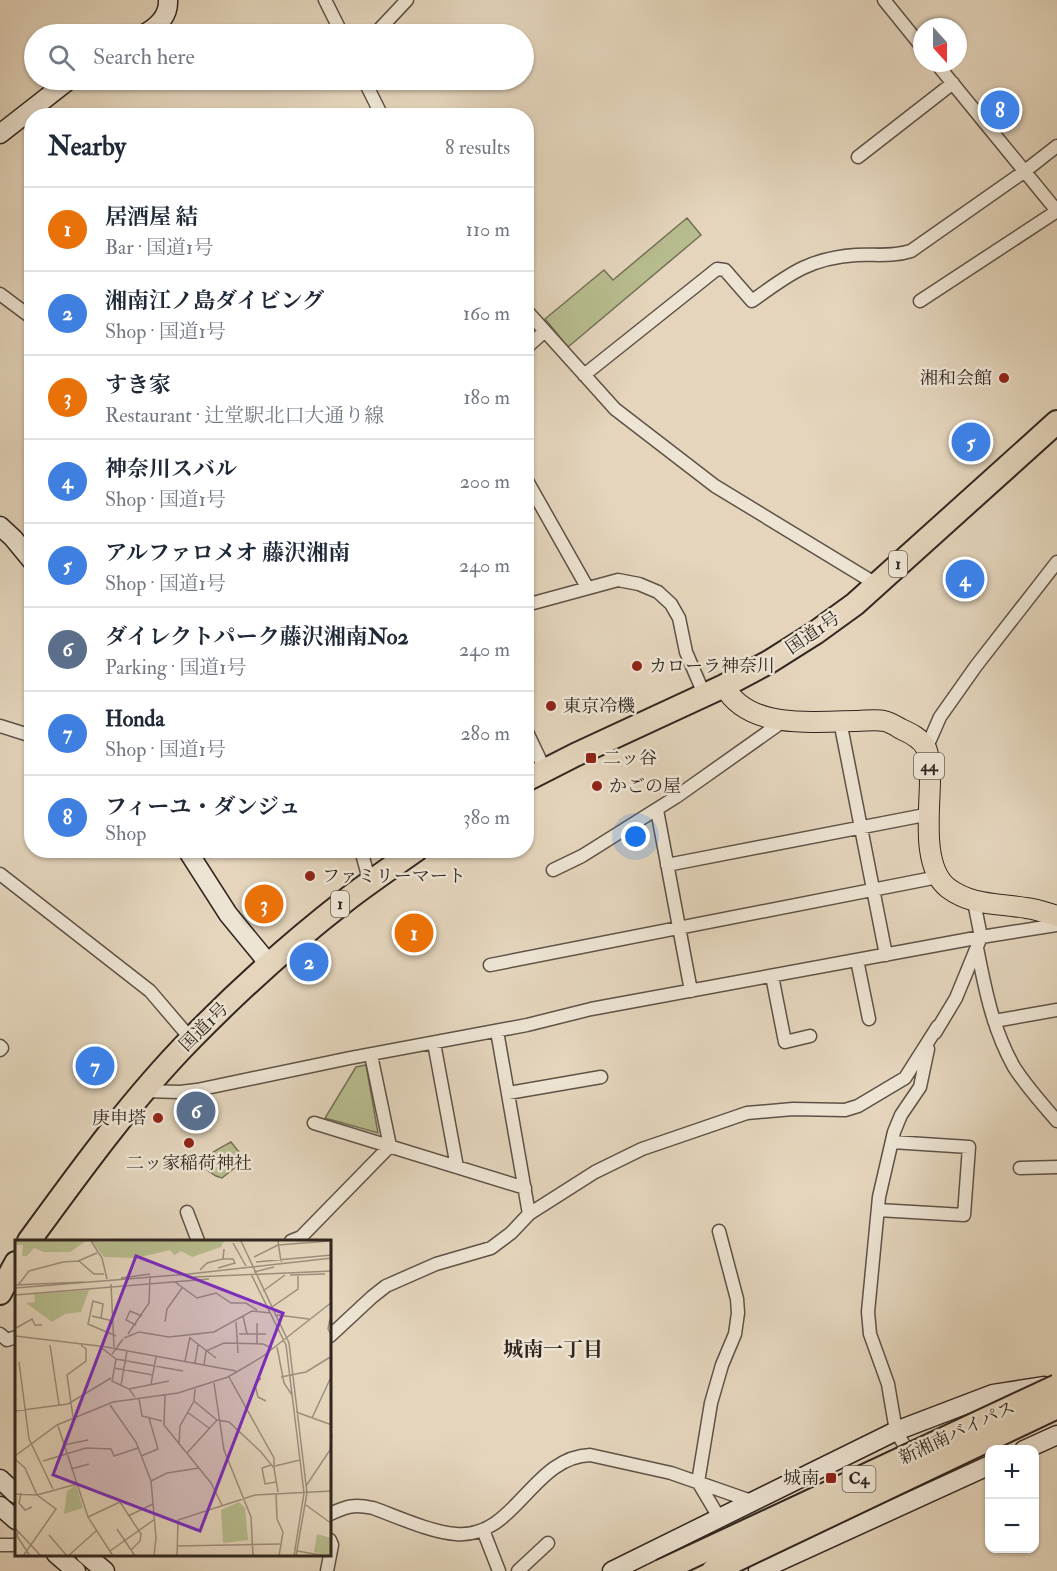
<!DOCTYPE html>
<html lang="en">
<head>
<meta charset="utf-8">
<style>
  body { margin:0; font-family:"IM FELL Double Pica","Noto Serif JP",serif; background:#f2f2f3; color:#1f2937 }
  .controls { position:absolute; right:18px; bottom:18px; display:grid; overflow:hidden; border-radius:12px; box-shadow:0 2px 4px #0004 }
  .controls button { width:54px; height:54px; display:grid; place-items:center; padding:0; border:0; border-bottom:2px solid #e0e1e3; background:#fff; color:#1f2937; font:30px sans-serif }
  .compass { position:absolute; left:913px; top:18px; width:54px; height:54px; border-radius:50%; background:#fff; box-shadow:0 2px 4px #0004; rotate:159deg }
  .you { position:absolute; left:636px; top:837px; width:21px; height:21px; margin:-15px; border:4px solid #fff; border-radius:50%; background:#1a73e8; box-shadow:0 0 0 9px #1a73e833 }
  .badge { display:grid; place-items:center; width:39px; height:39px; border-radius:50%; background:#0f766e; color:#fff; font-size:20px; font-weight:700 }
  .pin { position:absolute; translate:-50% -50%; border:3px solid #fff; box-shadow:0 2px 6px #0006 }
  .list { margin:0; padding:0; list-style:none }
  h2 { display:flex; justify-content:space-between; align-items:center; height:78px; margin:0; padding:0 24px; font-size:26px }
  h2 small { font-size:20px; font-weight:400; color:#747a83 }
  .list li { display:grid; grid-template-columns:39px 1fr auto; gap:18px; align-items:center; box-sizing:border-box; height:84px; padding:0 24px; border-top:2px solid #e0e1e3 }
  .list b { display:block; font-size:22px; white-space:nowrap }
  .list p { margin:0; font-size:20px; white-space:nowrap; color:#747a83 }
  .list em { font-size:20px; font-style:normal; color:#747a83 }
  .icon { flex:none; width:33px; height:33px; fill:none; stroke:currentColor; stroke-width:2; stroke-linecap:round; stroke-linejoin:round }
  .map { position:relative; flex:none; width:1057px; height:1571px; overflow:hidden }
  .search { position:absolute; background:#fff; box-shadow:0 2px 4px #0004; left:24px; top:24px; width:510px; height:66px; display:flex; align-items:center; gap:15px; box-sizing:border-box; padding:0 21px; border-radius:33px; color:#747a83; font-size:22px }
  .panel { position:absolute; background:#fff; box-shadow:0 2px 4px #0004; left:24px; top:108px; width:510px; height:750px; border-radius:24px }
  .map>svg:first-child { display:block }
  .green { fill:#b7bc8e; stroke:#747156; stroke-width:1.5 }
  .lines { fill:none; stroke-linecap:round; stroke-linejoin:round }
  .street-casing { stroke:#5e5246; stroke-width:15 }
  .secondary-casing { stroke:#31261f; stroke-width:21 }
  .primary-casing { stroke:#31261f; stroke-width:22 }
  .highway-casing { stroke:#31261f; stroke-width:26 }
  .street { stroke:#ede4d3; stroke-width:12 }
  .secondary { stroke:#ede4d3; stroke-width:18 }
  .primary { stroke:#e4d5bc; stroke-width:20 }
  .highway { stroke:#e4d5bc; stroke-width:22 }
  .highway-bridge-casing { stroke:#31261f; stroke-width:26; stroke-linecap:butt }
  .highway-bridge { stroke:#e4d5bc; stroke-width:22 }
  .poi-dot { fill:#8f2418; stroke:#ede4d3; stroke-width:2 }
  .labels { text-anchor:middle; dominant-baseline:central; stroke-width:5; stroke-linejoin:round; paint-order:stroke }
  .shield { fill:#ede4d3; stroke:#695f55; stroke-width:1.5 }
  .shield-label { font-size:16px; font-weight:bold; fill:#31261f }
  .poi-label { font-size:18px; fill:#31261f; stroke:#ede4d3; text-anchor:start }
  .street-label { font-size:18px; fill:#31261f; stroke:#ede4d3 }
  .neighbourhood-label { font-size:20px; font-weight:bold; fill:#31261f; stroke:#ede4d3 }
  .inset-road { fill:none; stroke:#9c8f7d; stroke-width:1.5 }
  .view { fill:#7b2cbf; fill-opacity:0.15; stroke:#7b2cbf; stroke-width:3 }
  .inset-edge { fill:none; stroke:#31261f; stroke-width:3 }
</style>
</head>
<body>
<div class="map">
<svg width="1057" height="1571" viewBox="0 0 1057 1571">
  <rect width="100%" height="100%" fill="#e4d5bc"/>
  <filter id="stains"><feTurbulence type="fractalNoise" baseFrequency=".00333" numOctaves="4"/><feColorMatrix values="0 0 0 0 .2 0 0 0 0 .09 0 0 0 0 .02 0 0 0 .5 -.17"/></filter>
  <radialGradient id="worn" r=".72"><stop offset=".6" stop-color="#630" stop-opacity="0"/><stop offset="1" stop-color="#630" stop-opacity=".3"/></radialGradient>
  <path class="green" d="M687 218 701 235 568 347 545 319 604 270 613 280Z
    M366 1065 378 1133 325 1118 356 1067Z
    M231 1142 243 1157 238 1165 222 1178 216 1176 201 1166C206 1154 220 1148 231 1142Z"/>
  <g class="lines">
    <g class="street-casing">
      <path id="street" d="M325 0 342 34
        M884 0 922 47
        M375 34 407 0
        M936 63 1057 211
        M364 80 382 116
        M858 157 953 83
        M0 294 32 318
        M920 301 1057 211
        M526 310 615 409 715 486 876 584
        M526 348 545 331
        M584 375 717 269 725 270 752 301C788 275 809 258 856 255 875 254 892 257 911 251L1025 171 1057 146
        M526 479 587 587
        M526 605 618 580 639 584 658 592 671 604 679 618 686 652 704 694
        M840 721 886 955
        M0 726 32 736
        M526 730 545 770
        M926 749 940 717 976 666 1057 562
        M657 810 691 991
        M361 850 370 883
        M667 865 930 814
        M553 870 582 856 676 797 782 722
        M0 874 150 991 191 1039
        M977 948C985 989 993 1030 1014 1067 1026 1086 1042 1104 1057 1121
        M857 960 869 1019
        M490 965 938 877
        M772 976 785 1042 810 1036
        M994 1021 1057 1010
        M497 1031 529 1214
        M935 1033 956 998 981 937 974 902
        M434 1043 457 1167
        M0 1046 2 1048 0 1050
        M144 1091 180 1092 197 1090 350 1058 527 1025 591 1009 981 937 1057 925
        M508 1093 601 1077
        M314 1123 525 1188
        M1020 1168 1057 1167
        M878 1210 964 1215 969 1147 892 1142
        M187 1212 198 1241
        M719 1231 737 1299 738 1313 735 1334 722 1365 711 1403 698 1482 720 1519
        M291 1241 301 1237 390 1146 371 1055
        M0 1334 7 1340 16 1337
        M330 1336 372 1297 386 1286 436 1264 491 1248 511 1233 529 1214 595 1172 642 1149 747 1113 793 1109 845 1110 858 1106 905 1078 938 1026
        M911 1457 896 1431 888 1384 870 1334 868 1312 879 1197 894 1132 901 1115 920 1087 928 1049
        M330 1514C347 1506 354 1504 373 1508 398 1517 430 1532 456 1534 515 1539 532 1457 590 1455L671 1473 754 1502
        M483 1530 499 1571
        M0 1545H16
        M327 1571 332 1545 330 1540
        M518 1571 548 1543"/>
    </g>
    <g class="secondary-casing">
      <path id="secondary" d="M144 34C157 27 169 16 168 0
        M0 134 69 80
        M0 526 13 538 32 561
        M187 850 228 914 269 964
        M1024 1450 1057 1435
        M0 1479 16 1494
        M0 1506 16 1520
        M56 1554 76 1571
        M85 1554 105 1571
        M612 1571 896 1431 993 1394 1044 1386
        M758 1571 990 1465"/>
    </g>
    <g class="primary-casing">
      <path id="primary" d="M724 686C749 731 813 721 857 721 865 721 876 719 884 721 890 722 896 726 901 729 910 733 921 738 926 748 930 757 930 770 930 779 930 810 921 867 948 888 972 906 998 903 1026 908 1036 909 1047 913 1057 916"/>
    </g>
    <g class="highway-casing">
      <path id="highway" d="M526 780 575 755 724 686 769 662 815 633 855 604 1057 422
        M29 1241C80 1171 131 1100 192 1038 240 989 291 943 345 901 368 883 392 867 416 850
        M0 1293 16 1263"/>
    </g>
    <use href="#street" class="street"/>
    <use href="#secondary" class="secondary"/>
    <use href="#primary" class="primary"/>
    <use href="#highway" class="highway"/>
    <g class="highway-bridge-casing">
      <path id="highway-bridge" d="M661 1571 1057 1386
        M713 1571 1057 1407"/>
    </g>
    <use href="#highway-bridge" class="highway-bridge"/>
  </g>
  <g class="poi-dot">
    <circle cx="1004" cy="378" r="6"/>
    <circle cx="637" cy="666" r="6"/>
    <circle cx="551" cy="706" r="6"/>
    <rect x="585" y="752" width="12" height="12" rx="3"/>
    <circle cx="597" cy="786" r="6"/>
    <circle cx="310" cy="876" r="6"/>
    <circle cx="158" cy="1118" r="6"/>
    <circle cx="189" cy="1143" r="6"/>
    <rect x="825" y="1472" width="12" height="12" rx="3"/>
  </g>
  <g class="labels">
    <g class="shield">
      <rect x="889" y="551" width="18" height="26" rx="4.5"/>
      <rect x="914" y="753" width="30" height="26" rx="4.5"/>
      <rect x="331" y="891" width="18" height="26" rx="4.5"/>
      <rect x="842.5" y="1466" width="33" height="26" rx="4.5"/>
    </g>
    <g class="shield-label">
      <text x="898" y="564">1</text>
      <text x="929" y="766">44</text>
      <text x="340" y="904">1</text>
      <text x="859" y="1479">C4</text>
    </g>
    <g class="poi-label">
      <text x="992" y="378" text-anchor="end">湘和会館</text>
      <text x="649" y="666">カローラ神奈川</text>
      <text x="563" y="706">東京冷機</text>
      <text x="603" y="758">二ッ谷</text>
      <text x="609" y="786">かごの屋</text>
      <text x="322" y="876">ファミリーマート</text>
      <text x="146" y="1118" text-anchor="end">庚申塔</text>
      <text x="189" y="1163" text-anchor="middle">二ッ家稲荷神社</text>
      <text x="819" y="1478" text-anchor="end">城南</text>
    </g>
    <g class="street-label">
      <text transform="translate(813 633) rotate(-34)">国道1号</text>
      <text transform="translate(204 1027) rotate(-45)">国道1号</text>
      <text transform="translate(957 1433) rotate(-25)">新湘南バイパス</text>
    </g>
    <g class="neighbourhood-label">
      <text x="553" y="1349">城南一丁目</text>
    </g>
  </g>
  <g transform="translate(15 1240)">
    <rect width="316" height="316" fill="#e4d5bc"/>
    <path d="M0 1H71L55 12H29L19 8 12 16H7L8 5H0ZM77 1 86 2 209 1 206 7 177 17 166 11 159 15 155 10 121 18 89 17ZM74 50 66 72 50 74 37 82 11 63 20 62 19 54ZM61 245 68 268 49 274 52 251ZM224 262 230 268 233 300 208 303 206 270ZM302 294 316 298V316L299 312Z" fill="#b7bc8e"/>
    <path class="inset-road" d="M76 1 87 18 92 39M226 1 274 103 292 253 281 316M263 1 266 22M218 3 231 26M239 17 263 5 314 1M63 21 82 13M241 22 317 15M203 28 220 23 218 19H208M185 30 192 23 208 19 209 9M239 32 259 27M236 34 271 105 289 253 279 316M275 35 310 34M179 37 317 31M106 38 135 34M160 42 182 58 201 53 216 63H231L242 70M4 44 14 31 48 22 64 21 79 34H89M96 44 99 107M0 45 69 42M0 48 174 34 317 18M248 51 270 35M0 55 194 39M257 67 283 49V36M262 75 294 79M77 76 98 81M228 76 232 94M86 78 88 64 78 61 73 84 101 96M315 79 313 89 317 97M150 82 152 69 167 48M221 82 223 113M242 83V104M121 85 111 80 115 71 127 76M1 88 17 79 20 85H27M113 94 134 63 135 36M224 94H251M0 96 84 106 101 119 97 141 114 149 120 157M109 98 124 92 154 97 199 92 237 71 256 73M175 98 201 118M35 105 44 165M86 106 221 131M262 107 269 143 277 155M97 114 108 99M101 119 168 131M170 121 175 97M4 122 14 199 38 249M180 123 183 105M189 125 191 111 209 103 248 104 257 108M99 128 138 135M214 137 259 218V228M266 137 291 132 317 116M246 138 240 145 243 157 251 161M199 143 209 210 236 277 238 316M136 144 141 117M106 145 112 111M114 149 154 141M150 155 149 185 196 243 207 265M124 159 127 176 147 181M179 161 202 180 214 182 246 212 259 228 263 252M95 165 121 202 136 241 141 298 139 316M0 171 53 164 96 138M172 172 194 188M281 172 317 185M58 177 52 135 71 121V109L66 105M297 178 317 135M43 186 73 277 98 316M49 205 73 200M164 205 165 186 179 161 180 149M172 213 202 180M0 216 42 185 98 162 163 153 213 137 247 117 317 62M126 216 143 209 134 178M0 219 10 228 22 255M28 221 71 208 96 209 99 216 123 208M256 225 247 228 250 244 261 242M260 226 285 220M56 229 74 224M136 241 152 233 184 228M291 246 315 210 317 195M6 253 4 263 10 270 17 267M261 253 262 279 268 292 264 316M0 254 22 255 41 269 8 316M22 255 62 244M291 265 317 284M113 276 138 264M73 277 105 262 126 294 125 301 116 310M0 288 26 316M102 289 120 316M3 292 2 296 15 316M34 295 52 316M162 306 265 304M95 311 140 279M282 311 312 316M53 316 81 291M162 316 163 280 240 255 317 251"/>
    <path class="view" d="M121 16 268 73 185 291 38 235Z"/>
    <rect width="316" height="316" class="inset-edge"/>
  </g>
  <rect width="100%" height="100%" filter="url(#stains)"/>
  <rect width="100%" height="100%" fill="url(#worn)"/>
</svg>
<div class="controls">
<button>+</button>
<button>−</button>
</div>
<svg class="compass" viewBox="-18 -18 36 36"><path d="M0-13l5 13h-10z" fill="#e53935"/><path d="M0 13l5-13h-10z" fill="#747a83"/></svg>
<div class="you"></div>
<div class="pin badge" style="left:414px;top:933px;background:#e8710a">1</div>
<div class="pin badge" style="left:309px;top:962px;background:#3f7fe0">2</div>
<div class="pin badge" style="left:264px;top:904px;background:#e8710a">3</div>
<div class="pin badge" style="left:965px;top:579px;background:#3f7fe0">4</div>
<div class="pin badge" style="left:971px;top:442px;background:#3f7fe0">5</div>
<div class="pin badge" style="left:196px;top:1111px;background:#5c6f8a">6</div>
<div class="pin badge" style="left:95px;top:1066px;background:#3f7fe0">7</div>
<div class="pin badge" style="left:1000px;top:110px;background:#3f7fe0">8</div>
<div class="search"><svg class="icon" aria-label="search" viewBox="0 0 24 24"><circle cx="10" cy="10" r="6"/><path d="M15 15l6 6"/></svg>Search here</div>
<section class="panel">
<h2>Nearby<small>8 results</small></h2>
<ul class="list">
<li><span class="badge" style="background:#e8710a">1</span><div><b>居酒屋 結</b><p>Bar · 国道1号</p></div><em>110 m</em></li>
<li><span class="badge" style="background:#3f7fe0">2</span><div><b>湘南江ノ島ダイビング</b><p>Shop · 国道1号</p></div><em>160 m</em></li>
<li><span class="badge" style="background:#e8710a">3</span><div><b>すき家</b><p>Restaurant · 辻堂駅北口大通り線</p></div><em>180 m</em></li>
<li><span class="badge" style="background:#3f7fe0">4</span><div><b>神奈川スバル</b><p>Shop · 国道1号</p></div><em>200 m</em></li>
<li><span class="badge" style="background:#3f7fe0">5</span><div><b>アルファロメオ 藤沢湘南</b><p>Shop · 国道1号</p></div><em>240 m</em></li>
<li><span class="badge" style="background:#5c6f8a">6</span><div><b>ダイレクトパーク藤沢湘南No2</b><p>Parking · 国道1号</p></div><em>240 m</em></li>
<li><span class="badge" style="background:#3f7fe0">7</span><div><b>Honda</b><p>Shop · 国道1号</p></div><em>280 m</em></li>
<li><span class="badge" style="background:#3f7fe0">8</span><div><b>フィーユ・ダンジュ</b><p>Shop</p></div><em>380 m</em></li>
</ul>
</section>
</div>
</body>
</html>
